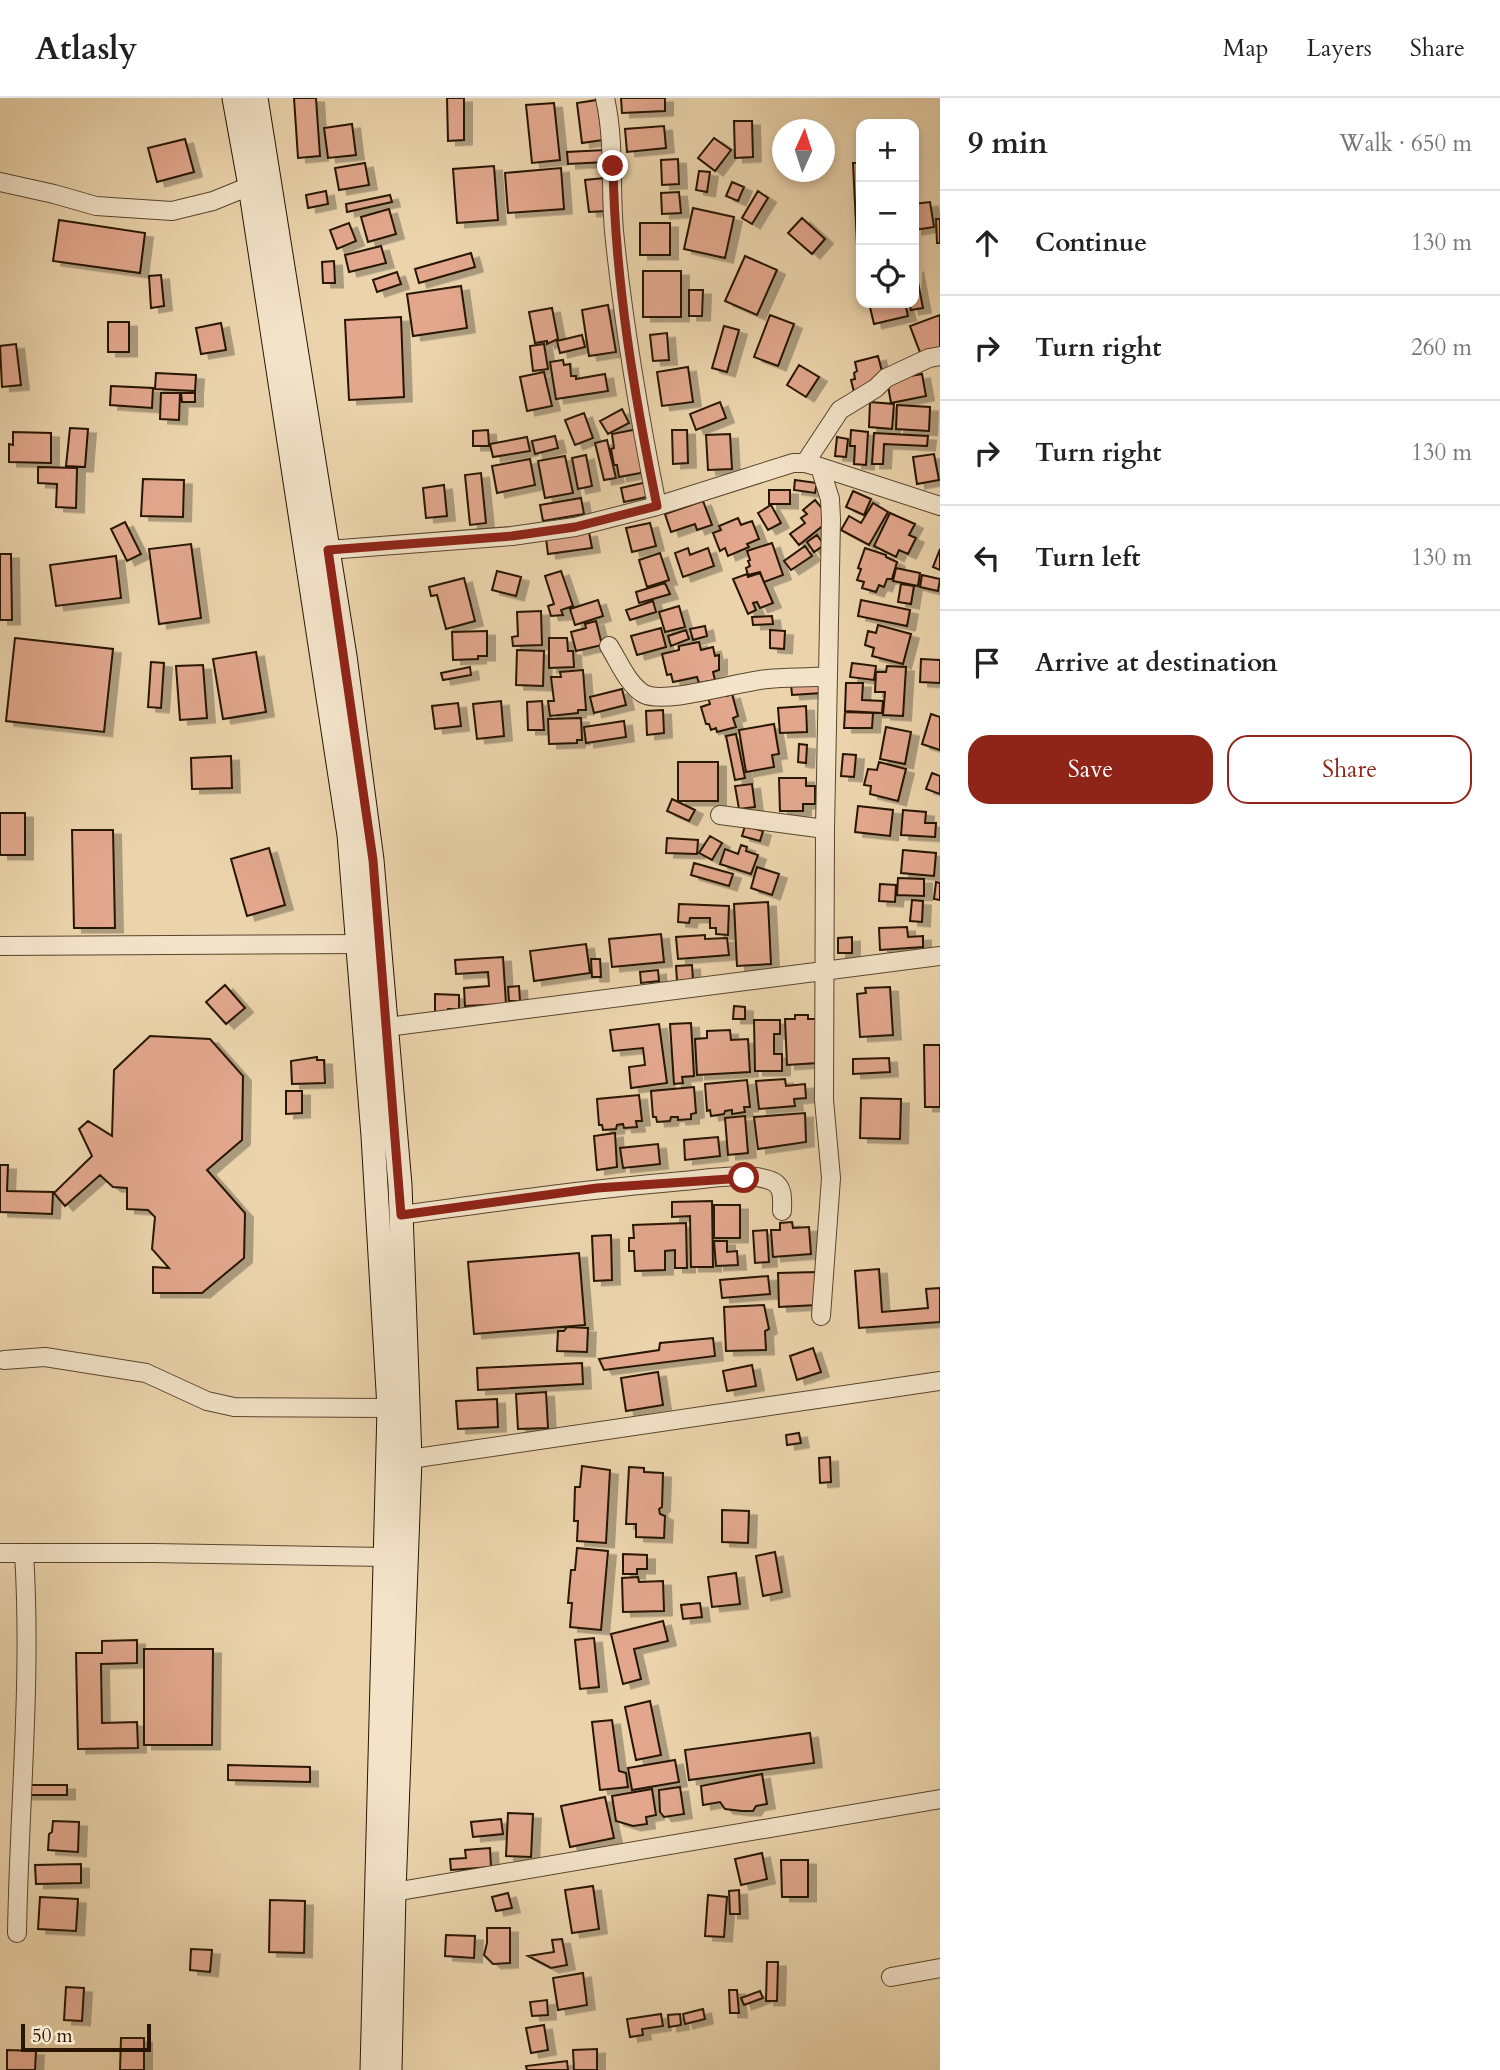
<!DOCTYPE html>
<html lang="en">
<head>
<meta charset="utf-8">
<style>
  body { margin:0; font-family:Cardo,serif; background:#f6f6f6; color:#222 }
  .controls { position:absolute; right:21px; top:21px; display:grid; overflow:hidden; border-radius:14px; box-shadow:0 4px 10px #0003 }
  .controls button { width:63px; height:63px; display:grid; place-items:center; padding:0; border:0; border-bottom:2px solid #e0e0e0; background:#fff; color:#222; font:35px sans-serif }
  .compass { position:absolute; left:772px; top:21px; width:63px; height:63px; border-radius:50%; background:#fff; box-shadow:0 4px 10px #0003; rotate:3deg }
  .scale { position:absolute; left:21px; bottom:18px; width:130px; box-sizing:border-box; padding-left:7px; border:4px solid #281501; border-top:0; font-size:19px; line-height:24px; white-space:nowrap; color:#281501; -webkit-text-stroke:5px #f2e3c9; paint-order:stroke }
  .stop { position:absolute; width:21px; height:21px; margin:-16px; border:5px solid #8f2418; border-radius:50%; background:#fff }
  .stop.end { background:#8f2418; border-color:#fff; box-shadow:0 2px 7px #0008 }
  .list { margin:0; padding:0; list-style:none }
  h2 { display:flex; justify-content:space-between; align-items:center; height:91px; margin:0; padding:0 28px; font-size:30px }
  h2 small { font-size:23px; font-weight:400; color:#767676 }
  .list li { display:grid; grid-template-columns:46px 1fr auto; gap:21px; align-items:center; box-sizing:border-box; height:105px; padding:0 28px; border-top:2px solid #e0e0e0 }
  .list b { display:block; font-size:26px; white-space:nowrap }
  .list em { font-size:23px; font-style:normal; color:#767676 }
  .actions { display:flex; gap:14px; padding:21px 28px }
  .actions a { flex:1; padding:16px 0; border:2px solid #8f2418; border-radius:21px; text-align:center; font-size:24px; color:#8f2418 }
  .actions .main { background:#8f2418; color:#fff }
  .icon { flex:none; width:38px; height:38px; fill:none; stroke:currentColor; stroke-width:2; stroke-linecap:round; stroke-linejoin:round }
  .map { position:relative; flex:none; width:940px; height:1972px; overflow:hidden }
  header { display:flex; align-items:center; gap:42px; box-sizing:border-box; height:98px; padding:0 35px; background:#fff; border-bottom:2px solid #e0e0e0 }
  header strong { font-size:33px }
  nav { display:flex; gap:38px; margin-inline-start:auto; font-size:24px }
  main { display:flex }
  aside { flex:1; background:#fff }
  .map>svg:first-child { display:block }
  .building { fill:#e2a78d; stroke:#281501; stroke-width:2; filter:url(#shadow) }
  .lines { fill:none; stroke-linecap:round; stroke-linejoin:round }
  .minor-casing { stroke:#59452c; stroke-width:20 }
  .secondary-casing { stroke:#281501; stroke-width:25 }
  .minor { stroke:#f2e3c9; stroke-width:18 }
  .secondary { stroke:#f2e3c9; stroke-width:23 }
  .route { stroke:#8f2418; stroke-width:9 }
</style>
</head>
<body>
<header>
<strong>Atlasly</strong>
<nav><a>Map</a><a>Layers</a><a>Share</a></nav>
</header>
<main>
<div class="map">
<svg width="940" height="1972" viewBox="0 0 940 1972">
  <defs>
    <filter id="shadow"><feDropShadow dx="8" dy="4.5" stdDeviation="0" flood-color="#0004"/></filter>
  </defs>
  <rect width="100%" height="100%" fill="#ebd4ac"/>
  <filter id="stains"><feTurbulence type="fractalNoise" baseFrequency=".00286" numOctaves="4"/><feColorMatrix values="0 0 0 0 .2 0 0 0 0 .09 0 0 0 0 .02 0 0 0 .5 -.17"/></filter>
  <radialGradient id="worn" r=".72"><stop offset=".6" stop-color="#630" stop-opacity="0"/><stop offset="1" stop-color="#630" stop-opacity=".3"/></radialGradient>
  <path class="building" d="M294 0H316L320 58 298 60Z
    M447 0H464V42L448 43Z
    M621 0H665V13L622 15Z
    M597 2 603 42 582 45 577 5Z
    M554 5 560 62 532 65 526 7Z
    M734 23H752L753 59 735 60Z
    M352 26 356 57 328 60 324 30Z
    M664 28 666 50 627 54 625 31Z
    M714 40 731 52 715 73 698 60Z
    M185 41 194 74 157 84 148 50Z
    M605 52 606 64 568 66 567 54Z
    M678 61 679 86 662 87 661 62Z
    M365 65 369 87 339 92 335 70Z
    M853 65H861V166H858Z
    M494 68 498 122 457 125 453 71Z
    M561 70 564 111 508 115 505 75Z
    M699 73 710 74 707 94 696 92Z
    M604 80 607 113 589 114 585 82Z
    M732 84 744 89 738 103 726 98Z
    M326 93 328 106 308 110 306 97Z
    M758 93 768 100 752 126 742 120Z
    M679 94 681 115 662 116 661 95Z
    M390 97 392 104 347 114 346 106Z
    M930 104 934 129 914 132V106Z
    M693 110 734 119 725 160 684 151Z
    M389 111 396 136 368 144 361 119Z
    M802 120 825 141 812 156 788 135Z
    M936 121H940V145H937Z
    M59 122 145 135 140 175 53 163Z
    M349 125 356 143 337 151 330 132Z
    M640 125H670V157H640Z
    M381 148 386 165 349 174 345 157Z
    M471 155 475 169 419 185 415 171Z
    M745 158 777 172 757 217 725 203Z
    M334 163 335 185H323L322 164Z
    M915 169 923 210 911 212 909 205H914Z
    M643 173H681V219H643Z
    M397 174 401 186 377 194 373 182Z
    M161 177 164 208 151 210 149 178Z
    M461 188 467 230 413 238 407 196Z
    M689 192H703L702 218H689Z
    M869 205H905L908 218 874 226Z
    M608 207 616 254 589 258 582 212Z
    M552 210 558 241 547 246V243L535 245 529 214Z
    M770 217 794 226 778 268 754 259Z
    M940 217V250L921 257 910 228Z
    M401 219 404 299 349 302 345 222Z
    M108 224H129V254H108Z
    M221 225 226 252 201 256 196 230Z
    M724 228 739 232 727 274 712 270Z
    M667 235 669 262 653 263 650 237Z
    M582 237 585 249 560 255 557 243Z
    M16 246 21 287 2 289 0 248Z
    M544 246 548 271 533 273 530 248Z
    M878 258 885 285 854 294 851 282 855 281 854 275 857 273 855 264Z
    M563 262 564 267 570 266 571 278H576V281L605 276 608 293 556 301 550 264Z
    M799 267 819 279 806 299 787 287Z
    M688 269 693 304 662 308 657 274Z
    M544 274 552 308 527 313 520 279Z
    M156 275 196 277 195 293 155 291Z
    M922 276 926 298 891 305 887 282Z
    M111 288 153 290 152 310 110 307Z
    M161 295H180L179 322 160 321Z
    M181 295H195V304H182Z
    M720 304 726 320 696 332 690 316Z
    M870 304 894 306 892 331 869 329Z
    M897 307 930 309 929 333 896 331Z
    M622 311 629 325 608 336 600 323Z
    M584 315 593 340 575 347 565 322Z
    M70 330 88 331 85 369 66 368Z
    M638 331 646 374 619 379 617 367H614L611 351 614 350 612 336Z
    M488 332 489 348H473V333Z
    M672 332H687L688 365 673 366Z
    M851 332 868 334 866 367 854 366 855 348H850Z
    M13 334 51 335V365L9 364V346L13 347Z
    M874 335 928 338 927 348 884 346 883 366H872Z
    M730 336 732 371 708 372 706 337Z
    M555 338 558 350 535 356 532 343Z
    M527 339 530 353 493 359 490 346Z
    M837 339 848 341 846 359 835 358Z
    M607 342 616 380 604 382 595 345Z
    M934 356 939 382 917 386 913 359Z
    M586 357 592 388 578 391 572 360Z
    M565 358 573 395 545 400 538 363Z
    M530 361 535 387 497 395 492 368Z
    M38 369 77 370 76 410 56 409 57 386 38 385Z
    M481 375 486 425 470 427 465 377Z
    M143 381 184 382 183 419 141 418Z
    M795 382 817 385 815 395 794 392Z
    M647 384 651 398 624 404 621 390Z
    M444 387 447 418 426 420 423 390Z
    M769 392H790V406H769Z
    M853 393 871 401 864 417 846 409Z
    M581 400 584 416 543 423 540 407Z
    M815 402 831 421 799 447 790 436 805 425 801 420 807 416 803 412Z
    M703 403 712 427 697 432 695 426 671 434 665 416Z
    M873 405 888 414 869 447 841 432 849 418 861 425Z
    M771 407 781 425 768 432 758 415Z
    M890 415 915 426 909 437 916 440 908 456 899 452 896 459 874 448Z
    M738 420 741 427 752 423 759 441 747 446 749 449 728 458 725 450 720 453 713 435 721 432 719 428Z
    M125 424 141 456 127 463 111 431Z
    M650 425 656 448 632 454 626 430Z
    M589 434 592 450 548 456 546 440Z
    M817 437 824 447 814 454 807 444Z
    M772 445 783 477 764 484 760 474 748 477 746 470 750 468 748 463 750 462 747 453Z
    M191 446 201 520 159 526 149 451Z
    M805 448 812 458 791 472 784 463Z
    M688 450 690 457 708 450 714 468 683 479 675 455Z
    M865 450 886 457V459L897 464 892 481H887L884 489 879 487 876 494 862 490 864 484 857 482 861 471 858 470Z
    M940 451V472L933 469Z
    M660 455 669 482 647 489 639 462Z
    M0 456H11L12 522H0Z
    M116 458 121 500 56 508 50 467Z
    M896 470 920 475 918 488 893 483Z
    M497 473 521 479 516 498 492 492Z
    M561 473 573 508 561 512 563 517 551 518 548 508 554 506 545 478Z
    M760 475 773 505 760 510 757 504 753 505 756 512 748 516 733 481 747 476 748 479Z
    M922 477 940 481 938 493 920 489Z
    M464 480 475 523 446 531 437 497 431 498 429 489Z
    M665 485 670 496 639 505 636 494Z
    M901 486 914 488 911 506 898 504Z
    M598 502 603 518 575 527 570 511Z
    M861 502 910 512 907 528 858 518Z
    M653 503 656 514 630 522 626 512Z
    M679 508 685 529 665 534 659 514Z
    M541 513 542 547 513 548 512 539 518 538 517 514Z
    M772 518 773 526 753 527 752 519Z
    M596 523 602 547 576 553 571 534 586 530 585 526Z
    M878 527 911 536 903 566 872 558 874 550 865 547 868 533 876 535Z
    M705 528 707 538 693 542 690 531Z
    M661 530 666 549 637 557 631 538Z
    M686 532 689 541 671 548 668 538Z
    M770 532 785 533 784 551 770 550Z
    M487 533V558H478V561L453 562 452 534Z
    M15 540 113 551 104 634 6 623Z
    M549 540H567L568 553H573L574 569 549 570Z
    M699 544 701 552 713 549 715 558 719 557V572L713 574 715 582 699 585 697 579 673 584 671 576 667 577 662 556 679 552V548Z
    M517 552 544 553 543 588 516 587Z
    M256 554 266 614 223 621 213 561Z
    M921 561 940 562V585L920 584Z
    M151 564 164 565 161 610 148 609Z
    M852 565 876 568 874 582 850 579Z
    M203 567 207 620 180 622 176 568Z
    M887 568 906 569 903 618 883 617 885 594H875L876 574H886Z
    M470 569 471 577 443 582 441 575Z
    M583 572 586 612H578V615L550 618 548 603H554L551 579H561L560 574Z
    M822 584V595L792 597 791 586Z
    M846 585H863L862 602 883 603 882 615 845 613Z
    M622 591 626 607 594 615 590 599Z
    M725 591 727 598 732 596 738 618 733 620 736 629 717 634 716 630 711 632 709 626H706L701 609 710 606 707 596Z
    M501 603 504 638 477 641 473 606Z
    M542 603 544 632H528L527 604Z
    M458 605 461 628 435 631 432 608Z
    M806 608 807 634 780 635 778 610Z
    M663 612 664 635 647 637 646 613Z
    M845 614 873 615 872 630H844Z
    M931 616 940 619V652L922 646Z
    M581 620 582 642H577V645L549 646 548 621Z
    M624 623 626 639 586 645 584 629Z
    M774 626 779 656 772 657 774 669 746 674 739 632Z
    M886 629 911 634 905 666 880 661Z
    M736 636 745 680 735 682 726 638Z
    M799 646 807 647 806 665 798 664Z
    M843 656 856 657 854 679 841 678Z
    M231 658 232 690 192 691 191 660Z
    M678 664H718V703H678Z
    M879 664 906 671 898 703 870 696 871 688 864 687 868 671 877 672Z
    M932 675 940 678V696L926 691Z
    M779 680H806V688H815V706H803V713H780Z
    M752 686 755 709 739 711 735 688Z
    M672 701 695 712 689 723 667 713Z
    M858 708 893 712 890 738 855 734Z
    M903 712 926 714 925 725H936L935 739 901 737Z
    M0 715H25V757H0Z
    M745 728 763 733 760 743 742 738Z
    M72 732H113L115 830H74Z
    M710 738 722 745 712 762 699 755Z
    M667 740 698 742 697 756 666 755Z
    M741 747 747 749 746 753 758 757 751 776 720 766 725 751 738 756Z
    M269 750 285 807 247 818 231 761Z
    M903 752 936 755 934 778 901 775Z
    M694 765 733 776 729 788 691 777Z
    M757 769 779 776 772 797 751 790Z
    M898 780 924 781V798L897 797Z
    M936 784 940 785V802L934 801Z
    M880 786 896 787 895 804 879 803Z
    M912 802 923 803 922 824 910 823Z
    M768 804 771 866 737 868 734 806Z
    M679 806 729 808 728 837 716 836V830H710V820H690L689 825 678 824Z
    M907 829 908 839 923 838V849L880 852 879 830Z
    M661 836 664 864 612 869 609 841Z
    M705 837V841L727 840 729 857 678 861 676 839Z
    M852 839V855H838V840Z
    M586 846 590 875 534 883 530 853Z
    M503 859 506 906 465 908 464 890 489 888 488 874 456 876 455 862Z
    M591 861H600L601 879H592Z
    M692 867 693 882 677 883 676 868Z
    M658 872 659 883 641 885 640 874Z
    M225 887 245 910 226 926 206 904Z
    M519 888 520 903H509L508 889Z
    M890 889 893 937 860 939 857 896 866 895 865 890Z
    M435 896 459 897V911H448V914H435Z
    M734 908 745 909V921H733Z
    M795 917H808V921H816L818 965 787 967 785 921H795Z
    M754 922H780V936H774V956H782V973H755Z
    M691 925 694 978 682 979 683 985 674 986 670 926Z
    M659 926 667 985 631 990 629 969 645 967 643 950 613 953 610 932Z
    M730 932 731 942 748 941 750 974 697 977 695 941 707 940V933Z
    M150 938 210 941 243 978 242 1042 207 1072 245 1115 244 1160 202 1195H153V1169L169 1170 152 1151 155 1119 148 1112 127 1111V1090L113 1089 100 1077 65 1108 54 1095 92 1058 79 1031 88 1023 112 1038 114 972Z
    M924 947H940V1009H925Z
    M317 959V962H324L325 985 292 986 291 963Z
    M889 960 890 974 853 976V961Z
    M785 981 786 988 805 986 806 1000 794 1001 795 1008 759 1011 756 983Z
    M747 982 750 1009H744L745 1014 732 1016V1012L725 1013 724 1016 711 1018 710 1012 707 1013 705 986Z
    M694 989 696 1015 691 1016V1021L678 1022V1019H671L670 1023 657 1024 656 1019H653L651 993Z
    M286 993H302V1015L286 1016Z
    M639 997 642 1023H636L637 1029 624 1030 623 1026 617 1027 616 1031 603 1032 602 1027H599L597 1001Z
    M861 1000 901 1001 900 1041 860 1040Z
    M805 1015 806 1044 758 1051 754 1019Z
    M745 1018 748 1055 728 1057 725 1020Z
    M615 1035 617 1069 597 1072 594 1038Z
    M718 1039 720 1058 685 1062 684 1042Z
    M658 1046 660 1066 623 1070 620 1050Z
    M0 1067H8L7 1093 53 1094 52 1116 0 1114Z
    M712 1103 713 1169H691L690 1118 672 1119V1104Z
    M714 1107H740V1140H714Z
    M792 1124 793 1130 809 1129 811 1156 773 1159 771 1132H780V1125Z
    M686 1125 687 1170H675V1152L665 1153V1172L635 1173 634 1153H629V1140H634L633 1127Z
    M767 1132 769 1164 755 1165 753 1133Z
    M611 1137 612 1182 594 1183 592 1138Z
    M714 1143H727V1154L737 1153 738 1167 716 1168Z
    M579 1155 585 1227 474 1236 468 1164Z
    M879 1171 882 1214 928 1210 926 1191 940 1190V1224L859 1230 855 1173Z
    M816 1174 817 1207 779 1209 778 1175Z
    M768 1178 770 1196 722 1200 720 1182Z
    M764 1207 769 1231 765 1233 766 1252 726 1253 724 1209Z
    M567 1229 588 1230 587 1254 557 1253 558 1233H564Z
    M713 1240 715 1258 604 1272 599 1261 659 1252 660 1245Z
    M813 1250 821 1274 797 1282 790 1258Z
    M582 1265 583 1286 478 1292 477 1270Z
    M752 1267 756 1288 727 1293 723 1273Z
    M658 1274 663 1307 626 1313 621 1280Z
    M546 1294 548 1330 518 1331 516 1296Z
    M497 1301 498 1329 458 1331 456 1303Z
    M799 1335 801 1345 787 1347 786 1337Z
    M830 1359 831 1384 820 1385 819 1360Z
    M582 1368 610 1372 606 1445 577 1443 578 1423H574L575 1389H580Z
    M629 1369 644 1370V1374L663 1375 662 1409 659 1411 660 1416 665 1418 664 1440 636 1439V1426H626Z
    M722 1412 749 1413 748 1445 722 1444Z
    M577 1450 608 1453 601 1532 570 1529 572 1505H568L571 1472H575Z
    M775 1454 782 1494 763 1498 756 1458Z
    M623 1456 647 1457V1471H637V1476H623Z
    M736 1475 740 1506 712 1509 708 1479Z
    M638 1479 639 1484 663 1483 664 1513 623 1514 622 1480Z
    M700 1505 702 1519 683 1521 681 1507Z
    M663 1523 668 1543 634 1551 641 1581 623 1586 611 1536Z
    M594 1540 599 1589 580 1591 575 1542Z
    M137 1542V1565L101 1566 102 1625 137 1624 138 1650 78 1651 76 1555H102V1543Z
    M144 1551H213L212 1647H144Z
    M650 1603 661 1657 636 1662 625 1609Z
    M612 1622 619 1673 626 1675 628 1689 600 1692 592 1624Z
    M810 1635 814 1665 689 1682 685 1652Z
    M675 1662 679 1684 632 1692 628 1670Z
    M228 1667 310 1669V1684L228 1682Z
    M762 1676 767 1706 756 1708 753 1713H742L725 1711 720 1704 703 1707 701 1688Z
    M25 1687H67V1697H25Z
    M680 1689 684 1716 664 1719 660 1714 659 1692Z
    M652 1691 656 1717 646 1719 647 1726 633 1728 616 1723 612 1698Z
    M605 1699 614 1740 570 1749 561 1708Z
    M508 1715 533 1716 531 1759 506 1758Z
    M501 1721 503 1736 473 1739 471 1724Z
    M53 1723 79 1724 78 1754 48 1752 49 1736 52 1734Z
    M490 1750 491 1769 451 1772 450 1761 466 1760 465 1752Z
    M762 1755 767 1781 741 1787 735 1761Z
    M781 1762H808V1799H782Z
    M81 1766V1785L36 1786 35 1767Z
    M593 1788 599 1831 572 1835 565 1792Z
    M739 1792 740 1816H730L729 1793Z
    M508 1795 512 1810 496 1813 492 1799Z
    M708 1797 727 1799 724 1839 705 1838Z
    M40 1799 78 1801 76 1833 38 1831Z
    M270 1802 305 1803 304 1855 269 1854Z
    M487 1830H510V1865L493 1866 484 1857 487 1845Z
    M446 1837 475 1838 474 1860 445 1858Z
    M562 1841 567 1867 551 1870 528 1858 554 1854 552 1842Z
    M191 1851 212 1852 210 1874 190 1872Z
    M767 1864H778L777 1903H766Z
    M583 1875 587 1907 558 1912 553 1880Z
    M66 1889 84 1890 82 1923 64 1922Z
    M729 1892H737L739 1915H730Z
    M760 1893 763 1900 744 1907 741 1900Z
    M547 1902 548 1917 532 1918 530 1904Z
    M703 1911 705 1921 685 1926 683 1916Z
    M661 1916 663 1928 642 1931 643 1937 630 1939 627 1921Z
    M680 1916 681 1927 669 1929 668 1917Z
    M544 1927 548 1952 531 1955 526 1930Z
    M121 1940H144V1972H120Z
    M597 1951V1972H574L573 1952Z
    M7 1952 36 1953 35 1972H7Z
    M567 1963 568 1972H527L526 1968Z"/>
  <g class="lines">
    <g class="minor-casing">
      <path id="minor" d="M605 0C615 44 610 89 614 133 623 225 639 317 657 408
        M0 84 54 96 96 108 172 113 213 103 250 88
        M805 365 840 312 876 290 886 280 929 260 940 258
        M820 369 830 401 831 421 825 731 824 1002 831 1080 821 1218
        M328 452 512 438 575 429 657 408 793 365H805L820 369 940 408
        M609 548C618 562 628 587 644 596 666 607 740 583 768 581 788 579 808 580 828 578
        M720 717 825 731
        M0 848 367 846
        M387 929 940 858
        M401 1117C495 1104 589 1091 683 1083 707 1081 753 1073 774 1084 784 1090 782 1103 782 1113
        M4 1262 45 1259 146 1275 207 1303 234 1309 389 1310
        M400 1360 410 1361 940 1283
        M0 1455H153L384 1459
        M394 1794 940 1701
        M17 1835C19 1709 32 1582 24 1455
        M891 1879 940 1870"/>
    </g>
    <g class="secondary-casing">
      <path id="secondary" d="M234 0 250 88 349 737 373 1038 389 1310 372 1972
        M256 0 345 558 372 762 400 1087 410 1361 394 1794 390 1972"/>
    </g>
    <use href="#minor" class="minor"/>
    <use href="#secondary" class="secondary"/>
  </g>
  <g class="lines">
    <path class="route" d="M613 68C615 183 634 296 657 408L575 429 512 438 328 452 373 762 401 1117 597 1090 744 1080"/>
  </g>
  <rect width="100%" height="100%" filter="url(#stains)"/>
  <rect width="100%" height="100%" fill="url(#worn)"/>
</svg>
<div class="controls">
<button>+</button>
<button>−</button>
<button><svg class="icon" aria-label="locate" viewBox="0 0 24 24"><circle cx="12" cy="12" r="6"/><path d="M12 2v4M12 18v4M2 12h4M18 12h4"/></svg></button>
</div>
<svg class="compass" viewBox="-18 -18 36 36"><path d="M0-13l5 13h-10z" fill="#e53935"/><path d="M0 13l5-13h-10z" fill="#767676"/></svg>
<div class="scale">50 m</div>
<div class="stop" style="left:744px;top:1080px"></div>
<div class="stop end" style="left:613px;top:68px"></div>
</div>
<aside>
<h2>9 min<small>Walk · 650 m</small></h2>
<ul class="list">
<li><svg class="icon" aria-label="ahead" viewBox="0 0 24 24"><path d="M12 20V5M6 11l6-6 6 6"/></svg><div><b>Continue</b></div><em>130 m</em></li>
<li><svg class="icon" aria-label="right" viewBox="0 0 24 24"><path d="M7 20v-9h11M14 6l5 5-5 5"/></svg><div><b>Turn right</b></div><em>260 m</em></li>
<li><svg class="icon" aria-label="right" viewBox="0 0 24 24"><path d="M7 20v-9h11M14 6l5 5-5 5"/></svg><div><b>Turn right</b></div><em>130 m</em></li>
<li><svg class="icon" aria-label="left" viewBox="0 0 24 24"><path d="M17 20v-9H6M10 6l-5 5 5 5"/></svg><div><b>Turn left</b></div><em>130 m</em></li>
<li><svg class="icon" aria-label="arrive" viewBox="0 0 24 24"><path d="M6 21V4h12l-3 4 3 4H6"/></svg><div><b>Arrive at destination</b></div></li>
</ul>
<div class="actions"><a class="main">Save</a><a>Share</a></div>
</aside>
</main>
</body>
</html>
